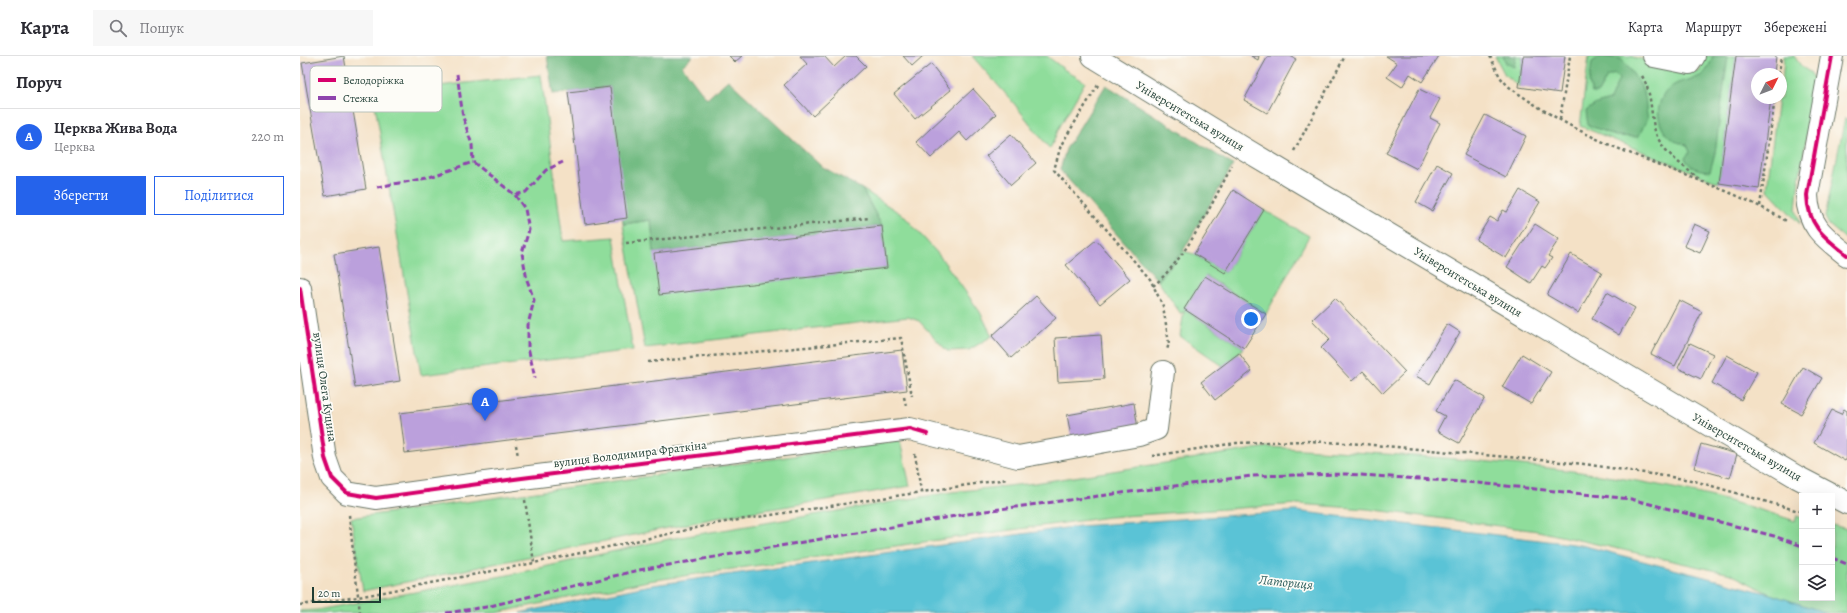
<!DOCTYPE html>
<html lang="uk">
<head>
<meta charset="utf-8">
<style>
  body { margin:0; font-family:Alegreya,serif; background:#f7f7f7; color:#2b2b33 }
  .controls { position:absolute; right:12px; bottom:12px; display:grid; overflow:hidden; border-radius:0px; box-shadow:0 4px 16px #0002 }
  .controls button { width:36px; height:36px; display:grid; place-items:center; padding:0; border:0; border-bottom:1px solid #e1e1e2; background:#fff; color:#2b2b33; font:20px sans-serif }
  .compass { position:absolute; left:1451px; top:12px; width:36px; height:36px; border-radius:50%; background:#fff; box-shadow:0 4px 16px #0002; rotate:48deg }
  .scale { position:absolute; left:12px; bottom:10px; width:69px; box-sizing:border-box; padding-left:4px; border:2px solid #1f3d34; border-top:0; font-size:11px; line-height:14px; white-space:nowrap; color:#1f3d34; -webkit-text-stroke:3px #fdfcf7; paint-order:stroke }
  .you { position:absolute; left:951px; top:263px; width:14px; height:14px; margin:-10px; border:3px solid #fff; border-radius:50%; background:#1a73e8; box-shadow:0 0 0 6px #1a73e833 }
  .badge { display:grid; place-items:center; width:26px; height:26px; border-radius:50%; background:#2563eb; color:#fff; font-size:13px; font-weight:700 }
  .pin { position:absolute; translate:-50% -33px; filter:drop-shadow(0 1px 2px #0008) }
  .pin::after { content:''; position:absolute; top:21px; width:14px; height:12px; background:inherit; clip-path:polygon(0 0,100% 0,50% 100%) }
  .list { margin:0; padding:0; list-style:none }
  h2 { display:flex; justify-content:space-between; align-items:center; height:52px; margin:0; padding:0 16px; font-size:17px }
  h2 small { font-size:13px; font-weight:400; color:#7c7c81 }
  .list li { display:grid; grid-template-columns:26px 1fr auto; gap:12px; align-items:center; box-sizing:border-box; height:56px; padding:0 16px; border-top:1px solid #e1e1e2 }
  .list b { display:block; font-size:15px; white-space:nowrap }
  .list p { margin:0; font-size:13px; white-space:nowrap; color:#7c7c81 }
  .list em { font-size:13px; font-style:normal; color:#7c7c81 }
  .actions { display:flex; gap:8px; padding:12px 16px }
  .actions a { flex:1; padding:9px 0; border:1px solid #2563eb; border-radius:0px; text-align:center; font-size:14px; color:#2563eb }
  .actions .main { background:#2563eb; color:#fff }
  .icon { flex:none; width:22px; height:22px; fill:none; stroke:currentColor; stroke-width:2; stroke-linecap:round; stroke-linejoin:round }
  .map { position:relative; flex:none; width:1547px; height:557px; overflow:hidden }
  header { display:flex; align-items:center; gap:24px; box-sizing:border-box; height:56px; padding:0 20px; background:#fff; border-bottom:1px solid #e1e1e2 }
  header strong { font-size:19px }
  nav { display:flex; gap:22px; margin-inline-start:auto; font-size:14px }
  .search { width:280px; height:36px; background:#f7f7f7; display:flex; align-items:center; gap:10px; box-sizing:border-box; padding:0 14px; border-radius:0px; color:#7c7c81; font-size:15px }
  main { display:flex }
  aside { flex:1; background:#fff }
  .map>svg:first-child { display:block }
  .green { fill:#8fdd9b; stroke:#578d68 }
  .forest { fill:#73bc83; stroke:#497c5c }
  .water { fill:#5ac3d6; stroke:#3c8085 }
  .building { fill:#bba0dc }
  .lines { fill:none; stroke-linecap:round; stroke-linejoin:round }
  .minor-casing { stroke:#6a7667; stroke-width:24 }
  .major-casing { stroke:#6a7667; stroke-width:24 }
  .path { stroke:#6a7667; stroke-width:2.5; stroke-dasharray:3 3; stroke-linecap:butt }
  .minor { stroke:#fff; stroke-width:22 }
  .major { stroke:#fff; stroke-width:22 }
  .quiet { stroke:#8e44ad; stroke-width:3; stroke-dasharray:6 3; stroke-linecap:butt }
  .cycleway-casing { stroke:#fdfcf7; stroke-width:6 }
  .cycleway { stroke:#d6006c; stroke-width:4 }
  .labels { text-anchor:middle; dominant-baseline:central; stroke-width:3.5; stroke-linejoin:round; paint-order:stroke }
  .street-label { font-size:12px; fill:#1f3d34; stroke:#fdfcf7 }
  .water-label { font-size:13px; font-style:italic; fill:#2e5e5c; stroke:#fdfcf7 }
  .key { fill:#fdfcf7; stroke:#bac3bc; stroke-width:1 }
  .key-label { font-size:11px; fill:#1f3d34 }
</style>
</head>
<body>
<header>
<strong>Карта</strong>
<div class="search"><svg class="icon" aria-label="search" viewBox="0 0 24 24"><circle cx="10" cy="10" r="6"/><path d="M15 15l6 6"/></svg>Пошук</div>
<nav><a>Карта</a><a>Маршрут</a><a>Збережені</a></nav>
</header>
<main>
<aside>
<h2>Поруч<small></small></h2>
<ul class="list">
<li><span class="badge">A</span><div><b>Церква Жива Вода</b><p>Церква</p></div><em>220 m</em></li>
</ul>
<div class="actions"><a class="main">Зберегти</a><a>Поділитися</a></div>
</aside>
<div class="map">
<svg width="1547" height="557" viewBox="0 0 1547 557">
  <rect width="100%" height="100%" fill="#fdfcf7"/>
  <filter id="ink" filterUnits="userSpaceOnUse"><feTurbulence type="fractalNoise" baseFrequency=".025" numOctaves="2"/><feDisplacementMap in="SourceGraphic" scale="8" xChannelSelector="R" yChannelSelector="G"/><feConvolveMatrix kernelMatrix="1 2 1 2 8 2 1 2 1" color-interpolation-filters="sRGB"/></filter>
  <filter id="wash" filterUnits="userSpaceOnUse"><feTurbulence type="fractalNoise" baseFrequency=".012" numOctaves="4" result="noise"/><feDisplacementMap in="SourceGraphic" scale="16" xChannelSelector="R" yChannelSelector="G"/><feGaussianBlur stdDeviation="0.9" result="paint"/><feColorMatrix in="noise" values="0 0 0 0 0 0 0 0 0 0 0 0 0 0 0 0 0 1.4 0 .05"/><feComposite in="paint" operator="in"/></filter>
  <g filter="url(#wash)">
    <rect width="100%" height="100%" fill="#f4e1c6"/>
    <path class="green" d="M672 0H747L765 14 785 26 759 72 750 93 712 45Z
      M1195 0H1223L1219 31 1205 19Z
      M1289 0H1329L1394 16 1400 15 1403 0H1436L1419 127 1280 70Z
      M1484 0H1494L1502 11 1511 17 1515 28 1498 131 1496 154 1500 168 1467 133 1478 42H1481Z
      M241 19 263 185 314 181 333 294 121 319 73 37Z
      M1545 62 1547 63V184L1529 169 1525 161Z
      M562 133 604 160 639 199 680 256 692 280 669 294 647 295 619 265 608 261 345 292 323 168 351 164 360 238 587 212 582 170Z
      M964 154 1009 180 966 258 906 220 884 253 944 292 923 310 880 280 884 255 881 258 858 225 883 195 894 198 925 217Z
      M600 385 610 430 416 462 63 535 51 462Z
      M968 391C1144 402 1326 407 1495 465L1497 460 1502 462V542H1532V469L1547 473V557H1527L1470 538 1431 518 1238 475 1067 453 998 448 809 461 666 480 348 525 196 557H0V555L17 554 208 519 369 483 652 436 735 427Z"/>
    <path class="forest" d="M247 0H393L382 10 407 43 428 24 521 110 562 133 582 170 354 197 351 164 323 168 310 31 253 38Z
      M1203 0H1216L1214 11 1206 7Z
      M1301 0 1321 3C1330 13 1339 25 1344 37 1347 45 1345 54 1348 62L1338 81 1315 80 1288 69 1286 55 1296 48 1310 44 1319 23 1315 18 1307 21 1298 37H1292L1289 27 1292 6Z
      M1413 0H1428L1415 97 1410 115C1399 114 1390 113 1385 102L1390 96 1387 89C1382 87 1374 86 1370 82 1355 69 1354 44 1371 31 1380 24 1390 25 1400 20 1407 17 1410 7 1413 0Z
      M806 29 933 109 883 195 858 225 760 114 766 93Z"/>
    <path class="water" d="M995 455 1281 489 1470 538 1527 557H220L346 530 780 470Z"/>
    <g id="blocks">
      <path class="building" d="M44 0 66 133 25 140 2 7Z
        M429 0H442L435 6Z
        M500 0H524L534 11 546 0H556L566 10 513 60 484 29 507 8Z
        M603 0H623L612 10Z
        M951 0H959L958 4Z
        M968 0H990L996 3 967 57 944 44Z
        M1086 0H1139L1122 26 1110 18 1102 31 1087 21 1097 7Z
        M1223 0H1265L1260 37 1219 31Z
        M1436 0H1476L1474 18H1457V42H1471L1459 133 1419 127Z
        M631 8 651 34 615 63 594 38Z
        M310 31 327 162 285 168 268 36Z
        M673 33 696 58 667 85 659 76 631 102 616 86Z
        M1119 33 1140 43 1130 62 1140 67 1117 113 1086 97Z
        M1185 59 1226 80 1206 121 1164 99Z
        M711 78 736 107 711 129 686 100Z
        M1137 108 1153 117 1132 155 1116 146Z
        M933 134 964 154 925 217 894 198Z
        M1220 134 1240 146 1206 202 1176 184 1190 161 1197 165 1203 154 1207 156Z
        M1235 168 1259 183 1248 200 1252 202 1245 212 1242 210 1231 227 1207 211Z
        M1394 168 1410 175 1400 197 1384 190Z
        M582 170 587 212 359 239 354 197Z
        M796 184 830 223 800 248 766 209Z
        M79 191 100 325 55 332 34 198Z
        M1271 198 1302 216 1278 257 1247 239Z
        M905 220 966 258 944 292 884 253Z
        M1307 236 1335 252 1319 279 1292 263Z
        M736 240 756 262 711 302 692 280Z
        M1035 242 1105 316 1083 337 1063 315 1052 325 1021 292 1030 283 1012 264Z
        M1379 244 1402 256 1375 310 1351 298Z
        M1147 268 1160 276 1130 328 1116 320Z
        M801 279 804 323 758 326 755 282Z
        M1390 287 1413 298 1401 323 1378 312Z
        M602 294 607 334 105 397 100 357Z
        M939 297 952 315 915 344 901 326Z
        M1222 298 1251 316 1231 348 1202 331Z
        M1427 299 1457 316 1441 344 1412 327Z
        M1503 311 1522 322 1501 358 1482 348Z
        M1154 324 1185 342 1159 387 1137 375 1145 360 1136 355Z
        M834 347 838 373 772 385 767 359Z
        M1544 353 1547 355V402L1545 405 1514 387 1532 354 1541 358Z
        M1401 388 1437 398 1430 422 1394 412Z"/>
    </g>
  </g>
  <g filter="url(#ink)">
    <use href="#blocks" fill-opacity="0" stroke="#6a7667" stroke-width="1"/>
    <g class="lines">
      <g class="minor-casing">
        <path id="minor" d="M1354 0 1389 7 1394 0
          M1532 0 1507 139C1508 170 1524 181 1547 199
          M0 232 25 402 32 422 47 437 76 442 222 422 610 373 718 401 839 379 856 373 863 316"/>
      </g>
      <g class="major-casing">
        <path id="major" d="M793 0 943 92 1497 421 1547 447"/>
      </g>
      <path class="path" d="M1190 0 1200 21 1208 30C1247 59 1292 83 1337 100 1388 121 1440 137 1488 166
        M1479 18 1481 0
        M1342 20C1352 37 1350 52 1354 71 1359 95 1383 109 1400 124
        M798 29 761 89 754 114 850 223 863 250 869 287 867 294
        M1260 63 1270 0
        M994 95 1045 0
        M1460 150 1475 42
        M326 187 570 162
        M853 230C888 201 910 150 932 110
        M348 306 601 282 612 340
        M604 341 606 350
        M216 389 218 400
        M615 398 621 435
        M852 400 936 387 1006 385 1063 388 1284 408 1391 424 1502 456
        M225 444 234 507
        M49 459 60 557
        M0 549 58 541 234 507 419 467 707 423"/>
      <use href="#minor" class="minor"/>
      <use href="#major" class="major"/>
      <path class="quiet" d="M157 18 163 61 172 89 173 106 215 139 226 136 246 114 263 106
        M77 131 127 122 173 106
        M215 139 225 153 229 174 222 197 227 224 234 244 228 269V291L235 322
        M1532 502 1547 508
        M146 557 186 551 339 514 685 455 951 420 1046 418 1178 427 1331 443 1474 480 1502 490"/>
      <g class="cycleway-casing">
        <path id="cycleway" d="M1532 0 1507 139C1508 170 1524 181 1547 199
          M0 232 25 402 32 422 47 437 76 442 222 422 610 373 627 378"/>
      </g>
      <use href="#cycleway" class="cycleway"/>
    </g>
  </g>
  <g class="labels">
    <g class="street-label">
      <text transform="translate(890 60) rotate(31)">Університетська вулиця</text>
      <text transform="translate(1168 226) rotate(31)">Університетська вулиця</text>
      <text transform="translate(25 331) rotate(82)">вулиця Олега Куцина</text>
      <text transform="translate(1447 391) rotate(30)">Університетська вулиця</text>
      <text transform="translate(330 398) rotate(-7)">вулиця Володимира Фраткіна</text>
    </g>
    <g class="water-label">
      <text transform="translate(986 526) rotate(6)">Латориця</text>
    </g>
  </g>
  <rect x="10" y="10" width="132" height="46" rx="6" class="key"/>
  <rect x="18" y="22" width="18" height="4" fill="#d6006c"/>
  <rect x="18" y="40" width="18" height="4" fill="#8e44ad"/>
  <g class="key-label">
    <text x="43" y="28">Велодоріжка</text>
    <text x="43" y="46">Стежка</text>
  </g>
</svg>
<div class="controls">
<button>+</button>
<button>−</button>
<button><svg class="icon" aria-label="layers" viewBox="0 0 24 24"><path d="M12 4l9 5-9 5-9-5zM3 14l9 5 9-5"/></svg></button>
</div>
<svg class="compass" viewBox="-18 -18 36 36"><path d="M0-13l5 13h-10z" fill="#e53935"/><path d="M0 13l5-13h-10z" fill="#7c7c81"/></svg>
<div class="scale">20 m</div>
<div class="you"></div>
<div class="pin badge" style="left:185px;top:365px">A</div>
</div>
</main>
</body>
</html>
